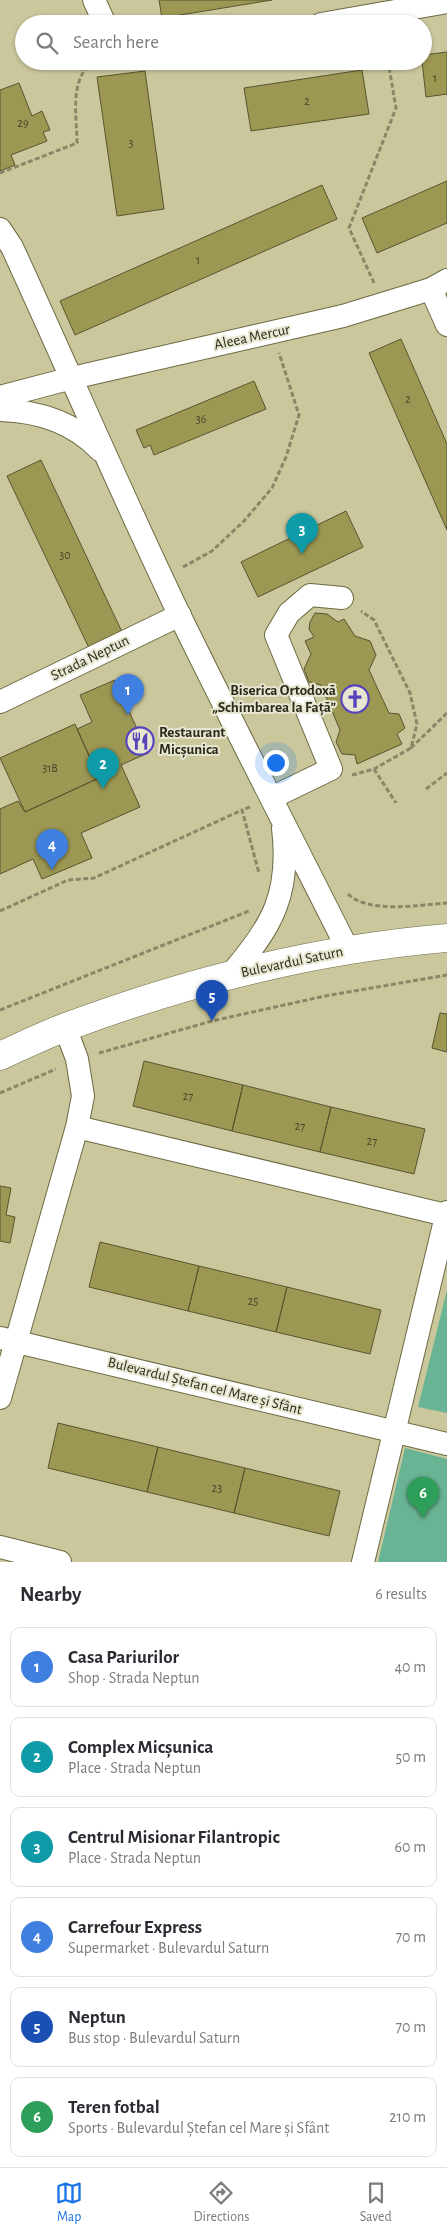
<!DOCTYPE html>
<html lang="en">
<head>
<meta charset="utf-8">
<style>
  body { margin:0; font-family:"Alegreya Sans",sans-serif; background:#f7f7f7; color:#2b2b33 }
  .you { position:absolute; left:275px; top:762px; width:18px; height:18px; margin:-12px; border:4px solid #fff; border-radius:50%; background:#1a73e8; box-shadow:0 0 0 8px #1a73e833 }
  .badge { display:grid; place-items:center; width:32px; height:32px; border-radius:50%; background:#1a73e8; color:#fff; font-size:16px; font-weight:700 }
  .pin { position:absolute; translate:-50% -41px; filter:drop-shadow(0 1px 2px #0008) }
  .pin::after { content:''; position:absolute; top:26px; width:18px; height:15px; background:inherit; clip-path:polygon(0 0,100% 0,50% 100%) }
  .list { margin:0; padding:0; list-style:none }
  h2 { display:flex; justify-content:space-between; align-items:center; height:65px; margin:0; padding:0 20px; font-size:21px }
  h2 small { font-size:16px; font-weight:400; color:#7c7c81 }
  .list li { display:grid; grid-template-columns:32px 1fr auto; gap:15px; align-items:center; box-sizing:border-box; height:80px; margin:0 10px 10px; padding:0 10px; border:1px solid #e1e1e2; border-radius:10px }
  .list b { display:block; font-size:19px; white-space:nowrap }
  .list p { margin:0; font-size:16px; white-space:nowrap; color:#7c7c81 }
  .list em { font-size:16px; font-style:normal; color:#7c7c81 }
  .icon { flex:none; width:28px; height:28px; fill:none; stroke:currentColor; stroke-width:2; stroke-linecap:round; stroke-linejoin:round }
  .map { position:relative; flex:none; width:447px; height:1562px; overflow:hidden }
  .search { position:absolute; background:#fff; box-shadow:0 1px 4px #0004; left:15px; right:15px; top:15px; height:55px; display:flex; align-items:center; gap:12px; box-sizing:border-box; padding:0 18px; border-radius:28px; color:#7c7c81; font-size:19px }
  .sheet { height:605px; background:#fff }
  nav { display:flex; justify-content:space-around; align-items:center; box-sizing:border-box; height:70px; border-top:1px solid #e1e1e2; background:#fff; font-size:14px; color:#7c7c81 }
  nav a { display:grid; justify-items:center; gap:2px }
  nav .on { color:#1a73e8 }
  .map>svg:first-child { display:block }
  .green { fill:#69b494 }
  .building { fill:#9c9753; stroke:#58552f }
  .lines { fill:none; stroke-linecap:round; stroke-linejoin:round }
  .minor-casing { stroke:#6d6a43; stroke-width:24 }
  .major-casing { stroke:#6d6a43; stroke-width:29 }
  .path { stroke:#898767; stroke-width:3; stroke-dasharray:5 2.5; stroke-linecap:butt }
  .minor { stroke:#fff; stroke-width:22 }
  .major { stroke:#fff; stroke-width:28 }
  .labels { text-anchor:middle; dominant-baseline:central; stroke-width:4; stroke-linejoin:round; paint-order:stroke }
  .number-label { font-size:12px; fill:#484628 }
  .street-label { font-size:15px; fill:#2c2b1a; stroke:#e7e6d1 }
  .poi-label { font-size:15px; font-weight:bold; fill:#2c2b1a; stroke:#e7e6d1; text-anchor:end }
</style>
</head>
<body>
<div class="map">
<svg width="447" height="1562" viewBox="0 0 447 1562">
  <rect width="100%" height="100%" fill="#cac79d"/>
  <path class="green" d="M447 1290V1413L418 1407Z
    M405 1448 447 1459V1562H378Z"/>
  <path class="building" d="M159 0H272L162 18Z
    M447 52V94L426 97 422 61 423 55Z
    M362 70 369 114 251 131 244 88Z
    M145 71 164 209 117 216 97 77Z
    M19 83 32 116 42 111 50 130 43 132 47 141 11 155 15 165 0 171V90Z
    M447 181V223L377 253 362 218Z
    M322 185 337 219 75 335 60 301Z
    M401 339 447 444V530L369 353Z
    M254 381 266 409 154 455 150 445 144 448 136 430Z
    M41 460 123 634 90 650 7 476Z
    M346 511 363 547 258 597 241 562Z
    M315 613 327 614 338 622 344 619 355 636 370 641 376 655 369 670 389 713 399 714 405 728 397 734 402 744 357 764 355 755 342 754 336 742 340 730 321 685 309 682 304 669 311 654 305 641 314 637 309 629 310 622Z
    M115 680 148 753 121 765 140 807 81 833 92 858 42 879 33 859 0 874V809L18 801 25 812 99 778 77 729 92 722 80 695Z
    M75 724 99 778 25 812 0 758Z
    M440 1013 447 1014V1052L432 1048Z
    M144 1061 243 1085 232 1131 133 1106Z
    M243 1085 331 1107 320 1152 232 1131Z
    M331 1107 425 1129 414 1174 320 1152Z
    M0 1186 11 1188 6 1215 15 1217 10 1243 0 1241Z
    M100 1242 199 1266 188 1311 89 1287Z
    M199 1266 287 1287 276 1332 188 1311Z
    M287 1287 381 1310 370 1354 276 1332Z
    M58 1423 158 1447 147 1492 48 1468Z
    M158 1447 245 1468 234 1513 147 1492Z
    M245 1468 340 1491 329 1536 234 1513Z"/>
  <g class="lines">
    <g class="minor-casing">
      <path id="minor" d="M94 0 105 24
        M321 24 447 2
        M0 229 12 247C68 369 121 493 179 614 234 727 292 838 348 950
        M431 289 447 325
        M0 397 72 378 343 316 431 289 447 280
        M0 410C39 411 73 422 100 450
        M0 702 180 615
        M271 798 331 769 276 635 289 613 310 595 342 598
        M230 975C272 927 291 894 283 828
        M77 1127 446 1215
        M0 1338 447 1444
        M0 1398 77 1127 83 1096 77 1059 65 1027
        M0 1547 60 1562
        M363 1562 447 1212"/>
    </g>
    <g class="major-casing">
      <path id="major" d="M0 1056C22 1046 44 1035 66 1027 189 981 316 949 447 938"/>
    </g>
    <path class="path" d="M0 173 77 143C77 117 68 75 96 61
      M374 283 349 228 396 108 388 61
      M183 567 212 551 244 521 272 488 286 457 299 415 279 353
      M411 748 447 713
      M374 769 396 803
      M352 775 374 769 411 748 417 724 410 693 374 620 361 611
      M426 789 447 773
      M250 807 242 810 259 873
      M348 894C369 914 419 905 447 903
      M0 911 68 880 94 878 242 810
      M0 1010 249 911
      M99 1053 212 1021 325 996 447 975
      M0 1093 56 1069"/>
    <use href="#minor" class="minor"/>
    <use href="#major" class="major"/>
  </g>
  <defs>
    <g id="church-ring" transform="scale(1.4375)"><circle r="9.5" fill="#e7e6d1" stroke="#5643bb" stroke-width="1.5"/><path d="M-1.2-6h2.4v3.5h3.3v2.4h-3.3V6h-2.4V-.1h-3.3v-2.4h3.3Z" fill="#5643bb"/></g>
    <g id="restaurant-ring" transform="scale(1.4375)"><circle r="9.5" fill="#e7e6d1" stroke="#5643bb" stroke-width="1.5"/><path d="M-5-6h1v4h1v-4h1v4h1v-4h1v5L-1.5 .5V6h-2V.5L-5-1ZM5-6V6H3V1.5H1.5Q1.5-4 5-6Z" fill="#5643bb"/></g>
  </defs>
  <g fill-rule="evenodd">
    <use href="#church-ring" x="355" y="699"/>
    <use href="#restaurant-ring" x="140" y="741"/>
  </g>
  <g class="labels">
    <g class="number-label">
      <text x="435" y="78">1</text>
      <text x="307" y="101">2</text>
      <text x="23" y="123">29</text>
      <text x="131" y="143">3</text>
      <text x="198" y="260">1</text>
      <text x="408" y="399">2</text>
      <text x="201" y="419">36</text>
      <text x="65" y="555">30</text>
      <text x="50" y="768">31B</text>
      <text x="188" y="1096">27</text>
      <text x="300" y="1126">27</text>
      <text x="372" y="1141">27</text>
      <text x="253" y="1301">25</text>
      <text x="217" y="1488">23</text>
    </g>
    <g class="street-label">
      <text transform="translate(252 337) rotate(-12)">Aleea Mercur</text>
      <text transform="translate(90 658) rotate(-26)">Strada Neptun</text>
      <text transform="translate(292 962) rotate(-12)">Bulevardul Saturn</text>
      <text transform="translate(205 1386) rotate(14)">Bulevardul Ștefan cel Mare și Sfânt</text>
    </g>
    <g class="poi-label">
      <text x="336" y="690">Biserica Ortodoxă<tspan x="336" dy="17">„Schimbarea la Față”</tspan></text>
      <text x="159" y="732" text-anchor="start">Restaurant<tspan x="159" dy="17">Micșunica</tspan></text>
    </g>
  </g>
</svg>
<div class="you"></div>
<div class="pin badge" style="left:128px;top:715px;background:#3f7fe0">1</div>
<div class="pin badge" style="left:103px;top:789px;background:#0f9aa8">2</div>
<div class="pin badge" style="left:302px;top:554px;background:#0f9aa8">3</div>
<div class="pin badge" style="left:52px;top:870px;background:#3f7fe0">4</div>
<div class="pin badge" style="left:212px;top:1021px;background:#1a4fb4">5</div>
<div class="pin badge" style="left:423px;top:1518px;background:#2e9e5b">6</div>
<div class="search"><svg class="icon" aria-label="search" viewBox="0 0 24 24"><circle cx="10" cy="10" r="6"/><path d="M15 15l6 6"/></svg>Search here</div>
</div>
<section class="sheet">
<h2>Nearby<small>6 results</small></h2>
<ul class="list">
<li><span class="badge" style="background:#3f7fe0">1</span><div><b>Casa Pariurilor</b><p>Shop · Strada Neptun</p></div><em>40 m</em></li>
<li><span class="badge" style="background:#0f9aa8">2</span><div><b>Complex Micșunica</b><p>Place · Strada Neptun</p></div><em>50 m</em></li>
<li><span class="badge" style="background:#0f9aa8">3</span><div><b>Centrul Misionar Filantropic</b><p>Place · Strada Neptun</p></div><em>60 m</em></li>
<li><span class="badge" style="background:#3f7fe0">4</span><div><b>Carrefour Express</b><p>Supermarket · Bulevardul Saturn</p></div><em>70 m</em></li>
<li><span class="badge" style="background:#1a4fb4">5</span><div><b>Neptun</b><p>Bus stop · Bulevardul Saturn</p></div><em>70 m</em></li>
<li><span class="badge" style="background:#2e9e5b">6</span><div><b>Teren fotbal</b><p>Sports · Bulevardul Ștefan cel Mare și Sfânt</p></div><em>210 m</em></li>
</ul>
</section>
<nav>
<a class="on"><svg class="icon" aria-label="map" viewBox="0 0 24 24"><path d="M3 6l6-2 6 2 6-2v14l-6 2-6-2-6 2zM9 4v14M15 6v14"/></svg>Map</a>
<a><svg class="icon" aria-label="directions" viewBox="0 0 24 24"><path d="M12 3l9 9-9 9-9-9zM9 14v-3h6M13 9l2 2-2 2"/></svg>Directions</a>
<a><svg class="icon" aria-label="saved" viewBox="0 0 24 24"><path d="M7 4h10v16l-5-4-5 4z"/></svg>Saved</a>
</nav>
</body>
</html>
